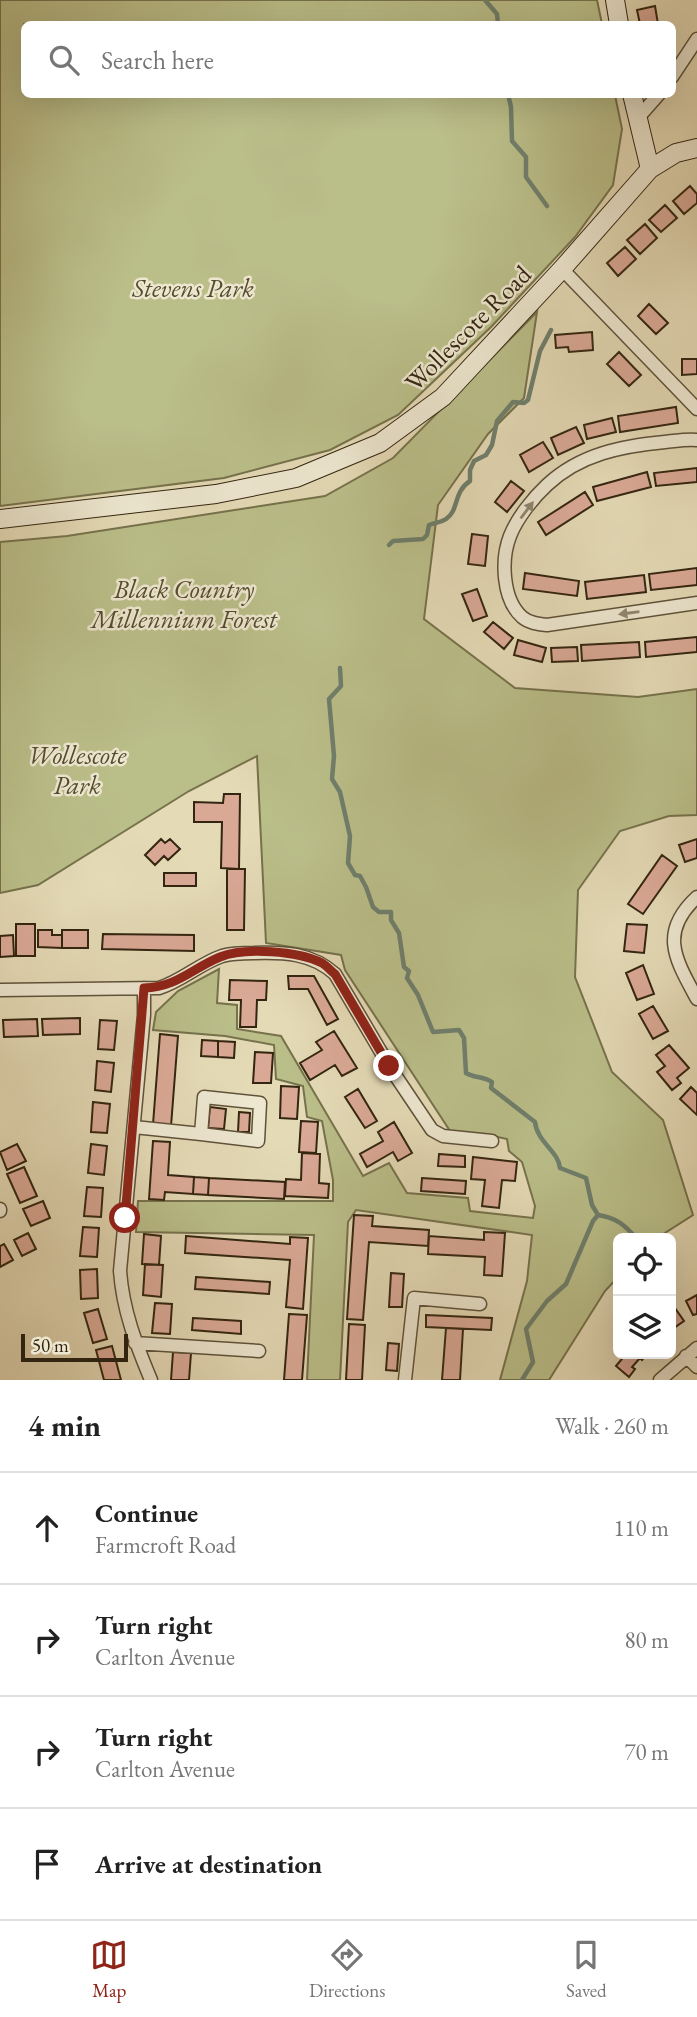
<!DOCTYPE html>
<html lang="en">
<head>
<meta charset="utf-8">
<style>
  body { margin:0; font-family:"EB Garamond",serif; background:#f6f6f6; color:#222 }
  .controls { position:absolute; right:21px; bottom:21px; display:grid; overflow:hidden; border-radius:10px; box-shadow:0 7px 28px #0002 }
  .controls button { width:63px; height:63px; display:grid; place-items:center; padding:0; border:0; border-bottom:2px solid #e0e0e0; background:#fff; color:#222; font:35px sans-serif }
  .scale { position:absolute; left:21px; bottom:18px; width:107px; box-sizing:border-box; padding-left:7px; border:4px solid #332510; border-top:0; font-size:19px; line-height:24px; white-space:nowrap; color:#332510; -webkit-text-stroke:5px #ede7d0; paint-order:stroke }
  .stop { position:absolute; width:21px; height:21px; margin:-16px; border:5px solid #8f2418; border-radius:50%; background:#fff }
  .stop.end { background:#8f2418; border-color:#fff; box-shadow:0 2px 7px #0008 }
  .list { margin:0; padding:0; list-style:none }
  h2 { display:flex; justify-content:space-between; align-items:center; height:91px; margin:0; padding:0 28px; font-size:30px }
  h2 small { font-size:23px; font-weight:400; color:#767676 }
  .list li { display:grid; grid-template-columns:46px 1fr auto; gap:21px; align-items:center; box-sizing:border-box; height:112px; padding:0 28px; border-top:2px solid #e0e0e0 }
  .list b { display:block; font-size:26px; white-space:nowrap }
  .list p { margin:0; font-size:23px; white-space:nowrap; color:#767676 }
  .list em { font-size:23px; font-style:normal; color:#767676 }
  .icon { flex:none; width:38px; height:38px; fill:none; stroke:currentColor; stroke-width:2; stroke-linecap:round; stroke-linejoin:round }
  .map { position:relative; flex:none; width:697px; height:1380px; overflow:hidden }
  .search { position:absolute; background:#fff; box-shadow:0 7px 28px #0002; left:21px; right:21px; top:21px; height:77px; display:flex; align-items:center; gap:18px; box-sizing:border-box; padding:0 24px; border-radius:10px; color:#767676; font-size:26px }
  .sheet { height:539px; background:#fff }
  nav { display:flex; justify-content:space-around; align-items:center; box-sizing:border-box; height:98px; border-top:2px solid #e0e0e0; background:#fff; font-size:19px; color:#767676 }
  nav a { display:grid; justify-items:center; gap:4px }
  nav .on { color:#8f2418 }
  .map>svg:first-child { display:block }
  .green { fill:#babe89; stroke:#76724c; stroke-width:2 }
  .lines { fill:none; stroke-linecap:round; stroke-linejoin:round }
  .stream { stroke:#6f7f6c; stroke-width:4.5 }
  .building { fill:#daa996; stroke:#332510; stroke-width:2 }
  .street-casing { stroke:#5f523a; stroke-width:15 }
  .secondary-casing { stroke:#332510; stroke-width:20 }
  .street { stroke:#ede7d0; stroke-width:12 }
  .secondary { stroke:#ede7d0; stroke-width:18 }
  .oneway { fill:#908670 }
  .route { stroke:#8f2418; stroke-width:9 }
  .labels { text-anchor:middle; dominant-baseline:central; stroke-width:5; stroke-linejoin:round; paint-order:stroke }
  .park-label { font-size:26px; font-style:italic; fill:#554b2e; stroke:#ede7d0 }
  .street-label { font-size:26px; fill:#332510; stroke:#ede7d0 }
</style>
</head>
<body>
<div class="map">
<svg width="697" height="1380" viewBox="0 0 697 1380">
  <rect width="100%" height="100%" fill="#e4dab6"/>
  <filter id="stains"><feTurbulence type="fractalNoise" baseFrequency=".00286" numOctaves="4"/><feColorMatrix values="0 0 0 0 .2 0 0 0 0 .09 0 0 0 0 .02 0 0 0 .5 -.17"/></filter>
  <radialGradient id="worn" r=".72"><stop offset=".6" stop-color="#630" stop-opacity="0"/><stop offset="1" stop-color="#630" stop-opacity=".3"/></radialGradient>
  <path class="green" d="M0 0H597L602 24H24V94L615 95 622 129 613 185 575 237 491 327 398 415 330 450 224 478 0 506Z
    M537 312 524 398 488 434 438 505 424 619 515 688 638 697 697 689V815L669 816 620 831 578 890 575 977 612 1072 663 1120 693 1215 657 1238H618V1277L605 1291 549 1380H500L527 1281 532 1235 356 1210 348 1222 340 1380H307L314 1235 136 1232 138 1201H333V1180L322 1121 307 1117 303 1086 276 1079 274 1045 225 1036 153 1030 156 1012 178 991 219 969 217 1003 237 1005V1029L281 1036 363 1176 389 1163 407 1193 468 1198 470 1211 533 1218 535 1206 522 1162 509 1151 507 1139 489 1135 452 1134 345 970 341 955 266 943 257 756 189 791 38 885 0 893V542L67 536 325 496 393 458Z"/>
  <g class="lines">
    <path class="stream" d="M485 0 497 14 498 24
      M508 94 511 107 512 141 526 157V177L547 206
      M389 545 393 541 423 539 427 535 429 525C434 523 442 522 446 519 459 511 453 492 470 481V470L474 461 486 455 492 445 497 421 513 402 524 403 528 400 540 351 551 330
      M340 668 341 686 329 699 334 756 332 779 340 792 350 836 348 863 355 875 360 876 366 887 373 907 379 912H391V920L399 933 404 967 409 971 407 978 418 995 433 1032 459 1030 464 1038 466 1073C474 1078 483 1076 492 1082L491 1088 535 1122C537 1142 559 1152 560 1168L586 1178 592 1205 598 1215 593 1221 566 1284 547 1301 526 1329 533 1362 522 1380
      M598 1215C616 1218 624 1224 636 1238"/>
  </g>
  <path class="building" d="M655 6 658 24H640L637 10Z
    M690 186 697 194V203L684 214 673 201Z
    M665 205 677 218 661 232 649 220Z
    M645 224 657 238 640 254 627 240Z
    M625 247 636 259 618 276 607 263Z
    M649 304 668 323 656 334 638 316Z
    M592 332 593 350 569 352 568 347 556 348 555 335Z
    M619 352 641 375 629 386 607 364Z
    M682 359H697V374L682 375Z
    M676 407 678 423 620 432 618 416Z
    M612 418 616 432 587 439 584 425Z
    M576 427 584 443 558 455 551 438Z
    M543 442 553 458 529 472 520 455Z
    M697 468V482L656 486 654 473Z
    M647 472 651 487 597 501 593 487Z
    M511 481 524 491 507 512 495 502Z
    M585 492 593 505 546 535 538 522Z
    M472 534 488 536 485 566 468 564Z
    M697 568V585L651 590 649 574Z
    M525 573 579 581 577 596 523 589Z
    M644 575 646 592 587 599 585 582Z
    M477 589 487 616 473 621 462 594Z
    M493 622 513 638 504 649 484 632Z
    M697 637V652L646 657 645 642Z
    M518 640 546 648 542 662 514 655Z
    M639 642 640 657 582 661 581 645Z
    M577 647 578 661 552 662 551 648Z
    M224 794H240L239 869 221 868 222 822H194V802L223 803Z
    M161 839 165 843 170 839 180 849 168 860 164 856 155 865 145 855Z
    M697 839V858L685 862 679 845Z
    M662 855 677 866 643 914 628 904Z
    M227 869H245L244 930H227Z
    M164 873H196V886H164Z
    M16 924H35V956H16Z
    M627 924 647 925 644 953 624 951Z
    M38 930H52V935H62V948L38 947Z
    M62 930H88V948H62Z
    M103 934 194 935V951L102 949Z
    M13 935 14 956 0 957V936Z
    M643 965 654 994 637 1000 626 973Z
    M288 976H314L338 1019 327 1025 308 989H289Z
    M230 980 267 981 266 1000H257L256 1027H240L241 1000H229Z
    M653 1006 668 1031 653 1039 639 1014Z
    M80 1018V1034L43 1035 42 1019Z
    M37 1019 38 1036 4 1037 3 1020Z
    M100 1020 117 1021 114 1050 98 1049Z
    M334 1031 357 1068 342 1076 335 1065 310 1080 300 1063 322 1050 316 1042Z
    M160 1034 178 1036 171 1126 153 1124Z
    M202 1040 218 1041V1057L201 1056Z
    M218 1041 235 1042 234 1058 218 1057Z
    M669 1045 689 1068 677 1078 681 1083 672 1090 657 1072 665 1066 656 1055Z
    M255 1052 273 1053 271 1083H253Z
    M97 1061 114 1063 111 1092 95 1090Z
    M281 1086 299 1087 297 1119 280 1118Z
    M691 1087 697 1093V1115L680 1099Z
    M358 1089 377 1121 365 1128 345 1097Z
    M93 1102 110 1104 107 1133 91 1132Z
    M210 1107 226 1109 224 1129 208 1128Z
    M239 1112 250 1113 249 1132H238Z
    M301 1121 318 1122 316 1153 299 1152Z
    M394 1122 412 1153 398 1161 393 1152 367 1167 360 1154 383 1141 378 1132Z
    M153 1141 170 1142 168 1175 194 1177 193 1194 165 1192 164 1200 149 1199Z
    M17 1144 26 1161 7 1170 0 1152Z
    M91 1144 107 1146 104 1175 88 1173Z
    M302 1153 320 1154 319 1183 329 1184 328 1198 285 1196 286 1179 301 1180Z
    M439 1154 465 1156V1167L438 1166Z
    M473 1157 517 1162 515 1181 502 1180 499 1208 482 1206 485 1180 471 1179Z
    M24 1167 37 1196 20 1203 7 1174Z
    M194 1177 209 1178 208 1195 193 1194Z
    M209 1178 285 1182 284 1199 208 1195Z
    M422 1178 466 1181 465 1194 421 1191Z
    M87 1187 103 1188 101 1217 84 1216Z
    M43 1201 50 1218 31 1226 23 1209Z
    M354 1215 373 1216 372 1226 429 1230 428 1246 369 1242 363 1320 347 1319Z
    M83 1227 99 1228 97 1257 80 1256Z
    M484 1232 505 1233 502 1276 484 1275 485 1257 428 1254 429 1236 484 1240Z
    M28 1233 36 1249 22 1256 14 1240Z
    M144 1234 161 1236 159 1265 142 1264Z
    M186 1236 290 1244V1237L308 1238 303 1309 286 1307 290 1260 185 1253Z
    M4 1244 13 1260 0 1267V1246Z
    M145 1264 163 1265 161 1297 143 1295Z
    M97 1269 98 1298 81 1299 80 1270Z
    M391 1273 404 1274 402 1307H389Z
    M196 1277 270 1282 269 1294 195 1289Z
    M697 1295V1314L693 1315 686 1301Z
    M155 1303 172 1304 170 1334 152 1333Z
    M675 1308 684 1321 671 1330V1310Z
    M98 1309 107 1339 93 1343 84 1313Z
    M289 1314 307 1315 302 1380H284Z
    M426 1315 492 1318 491 1330 426 1327Z
    M193 1318 241 1321V1334L192 1330Z
    M349 1324 365 1325 362 1380H346Z
    M446 1328 463 1329 460 1380H442Z
    M388 1343 399 1344 397 1371 386 1370Z
    M112 1346 121 1380H104L96 1350Z
    M173 1352 191 1353 189 1380H171Z
    M626 1354H647L642 1360 640 1358 632 1367 635 1369 629 1377 616 1366Z"/>
  <g class="lines">
    <g class="street-casing">
      <path id="street" d="M672 77 697 39
        M637 119 659 94
        M562 269 697 409
        M697 440C686 439 676 441 665 442 622 446 580 454 547 485 533 498 517 518 510 536 501 559 502 599 522 617 529 623 538 624 547 625L697 603
        M697 897C658 933 676 960 697 999
        M144 988V1015L120 1271C123 1311 136 1344 151 1380
        M0 990 159 988C182 981 199 964 222 956 232 953 243 953 254 953 284 952 312 953 335 974L391 1069 432 1130 443 1136 492 1141
        M134 1127 201 1134 204 1097 260 1103 258 1141 201 1134
        M0 1209V1211
        M135 1343 259 1351
        M686 1356 697 1367
        M405 1380 414 1298 480 1304
        M660 1380 697 1348"/>
    </g>
    <g class="secondary-casing">
      <path id="secondary" d="M615 0 619 24
        M632 94 650 169
        M0 519 216 494 296 478 380 443 443 397 562 269 650 169 676 153 697 148"/>
    </g>
    <use href="#street" class="street"/>
    <use href="#secondary" class="secondary"/>
  </g>
  <defs><path id="oneway-solid" d="M-6-.8H1V-3.2L6.5 0L1 3.2V.8H-6Z" transform="scale(1.75)"/></defs>
  <g class="oneway">
    <use href="#oneway-solid" transform="translate(527 510) rotate(-53)"/>
    <use href="#oneway-solid" transform="translate(629 613) rotate(172)"/>
  </g>
  <g class="lines">
    <path class="route" d="M125 1218 144 988C177 987 191 969 220 957 245 947 298 951 322 963 327 966 331 971 335 974L389 1066"/>
  </g>
  <g class="labels">
    <g class="park-label">
      <text x="193" y="288">Stevens Park</text>
      <text x="184" y="589">Black Country<tspan x="184" dy="30">Millennium Forest</tspan></text>
      <text x="77" y="755">Wollescote<tspan x="77" dy="30">Park</tspan></text>
    </g>
    <g class="street-label">
      <text transform="translate(468 328) rotate(-45)">Wollescote Road</text>
    </g>
  </g>
  <rect width="100%" height="100%" filter="url(#stains)"/>
  <rect width="100%" height="100%" fill="url(#worn)"/>
</svg>
<div class="controls">
<button><svg class="icon" aria-label="locate" viewBox="0 0 24 24"><circle cx="12" cy="12" r="6"/><path d="M12 2v4M12 18v4M2 12h4M18 12h4"/></svg></button>
<button><svg class="icon" aria-label="layers" viewBox="0 0 24 24"><path d="M12 4l9 5-9 5-9-5zM3 14l9 5 9-5"/></svg></button>
</div>
<div class="scale">50 m</div>
<div class="stop" style="left:125px;top:1218px"></div>
<div class="stop end" style="left:389px;top:1066px"></div>
<div class="search"><svg class="icon" aria-label="search" viewBox="0 0 24 24"><circle cx="10" cy="10" r="6"/><path d="M15 15l6 6"/></svg>Search here</div>
</div>
<section class="sheet">
<h2>4 min<small>Walk · 260 m</small></h2>
<ul class="list">
<li><svg class="icon" aria-label="ahead" viewBox="0 0 24 24"><path d="M12 20V5M6 11l6-6 6 6"/></svg><div><b>Continue</b><p>Farmcroft Road</p></div><em>110 m</em></li>
<li><svg class="icon" aria-label="right" viewBox="0 0 24 24"><path d="M7 20v-9h11M14 6l5 5-5 5"/></svg><div><b>Turn right</b><p>Carlton Avenue</p></div><em>80 m</em></li>
<li><svg class="icon" aria-label="right" viewBox="0 0 24 24"><path d="M7 20v-9h11M14 6l5 5-5 5"/></svg><div><b>Turn right</b><p>Carlton Avenue</p></div><em>70 m</em></li>
<li><svg class="icon" aria-label="arrive" viewBox="0 0 24 24"><path d="M6 21V4h12l-3 4 3 4H6"/></svg><div><b>Arrive at destination</b></div></li>
</ul>
</section>
<nav>
<a class="on"><svg class="icon" aria-label="map" viewBox="0 0 24 24"><path d="M3 6l6-2 6 2 6-2v14l-6 2-6-2-6 2zM9 4v14M15 6v14"/></svg>Map</a>
<a><svg class="icon" aria-label="directions" viewBox="0 0 24 24"><path d="M12 3l9 9-9 9-9-9zM9 14v-3h6M13 9l2 2-2 2"/></svg>Directions</a>
<a><svg class="icon" aria-label="saved" viewBox="0 0 24 24"><path d="M7 4h10v16l-5-4-5 4z"/></svg>Saved</a>
</nav>
</body>
</html>
